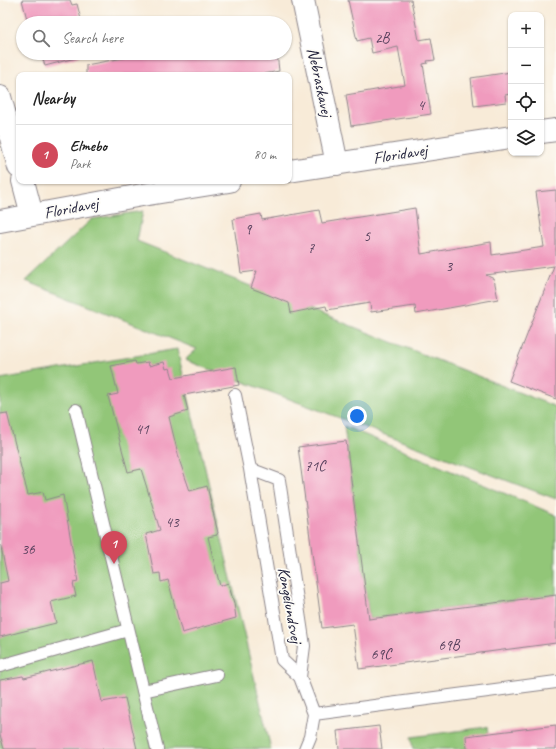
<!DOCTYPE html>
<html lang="en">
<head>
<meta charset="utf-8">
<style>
  body { margin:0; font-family:Caveat,sans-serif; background:#f2f2f2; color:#222 }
  .controls { position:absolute; right:12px; top:12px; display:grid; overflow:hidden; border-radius:8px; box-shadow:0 1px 3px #0004 }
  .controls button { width:36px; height:36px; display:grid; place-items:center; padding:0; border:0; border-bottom:1px solid #e0e0e0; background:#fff; color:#222; font:20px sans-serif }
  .you { position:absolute; left:357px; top:416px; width:14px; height:14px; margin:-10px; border:3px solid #fff; border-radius:50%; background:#1a73e8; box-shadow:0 0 0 6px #1a73e833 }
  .badge { display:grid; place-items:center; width:26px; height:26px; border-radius:50%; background:#d1495b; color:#fff; font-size:13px; font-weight:700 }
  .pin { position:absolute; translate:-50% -33px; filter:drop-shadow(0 1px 2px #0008) }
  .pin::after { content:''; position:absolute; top:21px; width:14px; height:12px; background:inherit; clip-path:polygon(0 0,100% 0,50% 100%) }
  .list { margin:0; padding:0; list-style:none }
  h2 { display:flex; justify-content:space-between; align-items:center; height:52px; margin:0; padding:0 16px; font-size:17px }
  h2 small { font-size:13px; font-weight:400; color:#767676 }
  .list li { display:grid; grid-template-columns:26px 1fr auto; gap:12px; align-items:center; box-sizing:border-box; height:60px; padding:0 16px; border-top:1px solid #e0e0e0 }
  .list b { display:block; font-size:15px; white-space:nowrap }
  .list p { margin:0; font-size:13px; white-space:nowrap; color:#767676 }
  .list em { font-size:13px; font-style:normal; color:#767676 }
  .icon { flex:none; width:22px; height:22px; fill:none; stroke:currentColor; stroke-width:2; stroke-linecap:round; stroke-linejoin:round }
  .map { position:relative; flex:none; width:556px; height:749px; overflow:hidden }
  .search { position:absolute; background:#fff; box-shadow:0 1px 3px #0004; left:16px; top:16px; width:276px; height:44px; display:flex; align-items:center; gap:10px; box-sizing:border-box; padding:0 14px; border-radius:22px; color:#767676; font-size:15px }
  .panel { position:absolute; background:#fff; box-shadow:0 1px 3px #0004; left:16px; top:72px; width:276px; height:112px; border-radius:8px }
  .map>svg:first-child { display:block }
  .green { fill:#92c678; stroke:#5a745a }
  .building { fill:#f09bbe }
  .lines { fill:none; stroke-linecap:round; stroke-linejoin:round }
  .service-casing { stroke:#8d868a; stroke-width:14 }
  .minor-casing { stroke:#8d868a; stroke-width:24 }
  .service { stroke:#fff; stroke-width:12 }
  .minor { stroke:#fff; stroke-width:22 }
  .labels { text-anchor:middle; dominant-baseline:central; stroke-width:3.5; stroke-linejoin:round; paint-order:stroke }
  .number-label { font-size:15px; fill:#56405c }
  .street-label { font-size:17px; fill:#22223b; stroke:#fdfcf7 }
</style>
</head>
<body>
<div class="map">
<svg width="556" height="749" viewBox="0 0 556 749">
  <rect width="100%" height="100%" fill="#fdfcf7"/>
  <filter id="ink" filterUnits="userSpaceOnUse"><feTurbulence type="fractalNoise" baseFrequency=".025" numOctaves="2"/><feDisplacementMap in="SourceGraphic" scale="8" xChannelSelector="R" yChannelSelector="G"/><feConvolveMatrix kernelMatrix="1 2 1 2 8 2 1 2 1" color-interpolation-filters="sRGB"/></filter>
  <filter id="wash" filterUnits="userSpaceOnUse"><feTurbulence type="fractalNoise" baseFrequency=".012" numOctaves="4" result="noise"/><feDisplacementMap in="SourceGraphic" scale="16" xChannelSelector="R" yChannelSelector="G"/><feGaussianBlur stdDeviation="0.9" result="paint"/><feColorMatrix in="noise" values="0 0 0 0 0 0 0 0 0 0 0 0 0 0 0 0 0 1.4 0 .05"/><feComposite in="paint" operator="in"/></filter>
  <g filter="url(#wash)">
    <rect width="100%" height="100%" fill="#f8ebd8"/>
    <path class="green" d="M143 211 137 241 556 407V499L185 360 197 349 26 281 92 219Z
      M177 349 271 749H0V379Z
      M344 426 556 515V595L369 619Z
      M487 727 490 749H413L411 737Z"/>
    <g id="blocks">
      <path class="building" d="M22 0H70L72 5 77 4 82 23H28Z
        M348 0H411L419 40 431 38 435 60 427 61 428 63 423 64 431 114 351 126 346 95 405 85 398 47 372 53 369 38 357 41Z
        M41 53H79V57L45 66Z
        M150 53H277L279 71 259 75H86V65Z
        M511 72V94L505 95 506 102 474 106 471 78Z
        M556 190V399L509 381 554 266 486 275 494 279 498 299 416 314 415 306 371 312 370 303 327 310 326 306 291 313 289 303 251 288 257 271 241 273 233 219 261 214 262 220 319 210 322 223 415 208 421 254 491 242 492 255 544 247 536 192Z
        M135 361 136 364 148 362 149 366 164 362 166 369 170 368 173 378 236 367 239 385 184 395 188 411 169 417 180 462 190 491 207 486 218 533 217 534V535L208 537 220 586 228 583 234 603 236 618 182 633 168 580 161 582 160 573 154 574 146 534 160 530 141 469 128 472 108 396 118 394 111 366Z
        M7 413 28 495 43 492 45 500 63 495 78 582 73 583 76 596 51 602 56 623 0 637V583L8 581 0 542V414Z
        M346 441 369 619 556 595V643L359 669 353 624 322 628 298 447Z
        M93 661 102 702 125 698 137 749H4L0 735V680L23 676 24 678Z
        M556 725V749H467L466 736Z
        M379 726 382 749H339L337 731Z"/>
    </g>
  </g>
  <g filter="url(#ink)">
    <use href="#blocks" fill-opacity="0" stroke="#8d868a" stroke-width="1"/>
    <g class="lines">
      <g class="service-casing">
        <path id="service" d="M235 395 250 469 282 660 300 677 314 714 556 682
          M76 410 157 749
          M250 469 279 480 304 646 300 677
          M0 666 128 630
          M143 691 217 675
          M305 749 310 737 314 714"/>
      </g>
      <g class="minor-casing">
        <path id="minor" d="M303 0 337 164
          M0 97 19 167
          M541 132 556 130
          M289 171 511 137
          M23 181 32 215
          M0 221 142 195 229 181"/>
      </g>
      <use href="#service" class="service"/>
      <use href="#minor" class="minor"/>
    </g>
  </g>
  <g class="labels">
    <g class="number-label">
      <text x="382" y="38">2B</text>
      <text x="421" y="105">4</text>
      <text x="248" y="229">9</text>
      <text x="367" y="236">5</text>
      <text x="311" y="248">7</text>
      <text x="449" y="266">3</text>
      <text x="142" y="429">41</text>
      <text x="315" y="466">71C</text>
      <text x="172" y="522">43</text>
      <text x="28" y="549">36</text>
      <text x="449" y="645">69B</text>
      <text x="381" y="654">69C</text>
    </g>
    <g class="street-label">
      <text transform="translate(320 82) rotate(78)">Nebraskavej</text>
      <text transform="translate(400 154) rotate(-9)">Floridavej</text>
      <text transform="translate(71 208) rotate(-11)">Floridavej</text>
      <text transform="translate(290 605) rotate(80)">Kongelundsvej</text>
    </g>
  </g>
</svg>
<div class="controls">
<button>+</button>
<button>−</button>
<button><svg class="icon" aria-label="locate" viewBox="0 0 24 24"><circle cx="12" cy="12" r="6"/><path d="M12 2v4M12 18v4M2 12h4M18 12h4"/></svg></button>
<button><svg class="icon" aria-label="layers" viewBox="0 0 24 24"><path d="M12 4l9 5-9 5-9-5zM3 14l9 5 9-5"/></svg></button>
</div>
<div class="you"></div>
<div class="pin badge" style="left:114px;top:564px">1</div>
<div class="search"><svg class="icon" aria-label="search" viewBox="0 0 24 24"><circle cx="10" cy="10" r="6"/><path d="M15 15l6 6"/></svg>Search here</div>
<section class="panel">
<h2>Nearby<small></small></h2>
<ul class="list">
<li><span class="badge">1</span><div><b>Elmebo</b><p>Park</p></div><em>80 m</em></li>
</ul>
</section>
</div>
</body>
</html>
